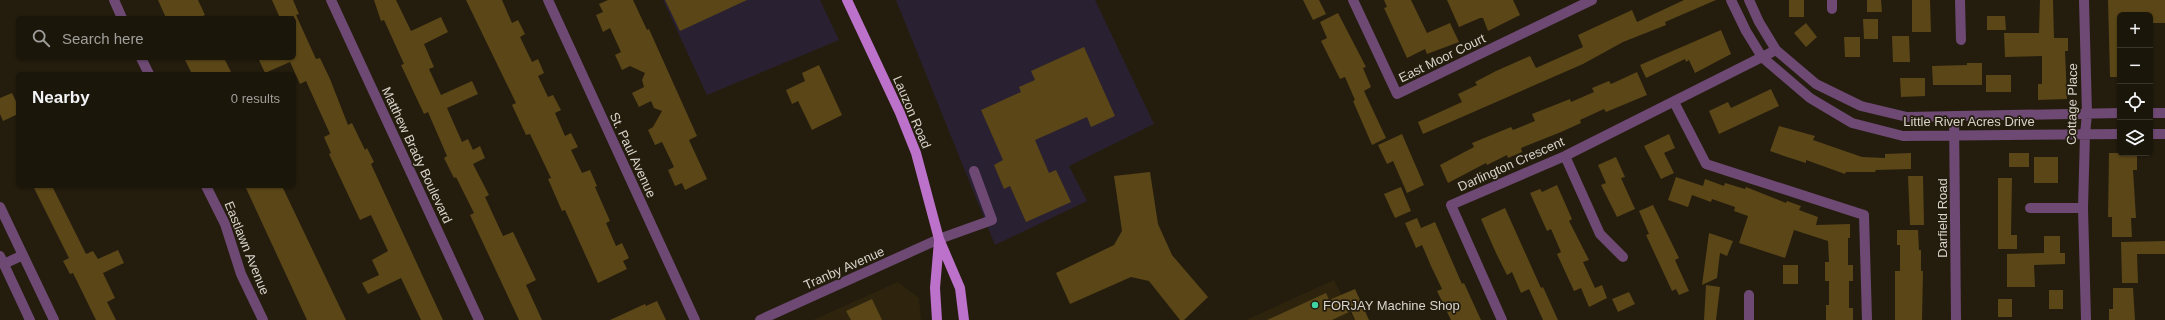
<!DOCTYPE html>
<html lang="en">
<head>
<meta charset="utf-8">
<style>
  body { margin:0; font-family:Helvetica,sans-serif; background:#282318; color:#f1f3f6 }
  .controls { position:absolute; right:12px; top:12px; display:grid; overflow:hidden; border-radius:6px; box-shadow:0 1px 3px #0004 }
  .controls button { width:36px; height:36px; display:grid; place-items:center; padding:0; border:0; border-bottom:1px solid #39352b; background:#1b160a; color:#f1f3f6; font:20px sans-serif }
  .list { margin:0; padding:0; list-style:none }
  h2 { display:flex; justify-content:space-between; align-items:center; height:52px; margin:0; padding:0 16px; font-size:17px }
  h2 small { font-size:13px; font-weight:400; color:#a09f9c }
  .icon { flex:none; width:22px; height:22px; fill:none; stroke:currentColor; stroke-width:2; stroke-linecap:round; stroke-linejoin:round }
  .map { position:relative; flex:none; width:2165px; height:320px; overflow:hidden }
  .search { position:absolute; background:#1b160a; box-shadow:0 1px 3px #0004; left:16px; top:16px; width:280px; height:44px; display:flex; align-items:center; gap:10px; box-sizing:border-box; padding:0 14px; border-radius:6px; color:#a09f9c; font-size:15px }
  .panel { position:absolute; background:#1b160a; box-shadow:0 1px 3px #0004; left:16px; top:72px; width:280px; height:116px; border-radius:6px }
  .map>svg:first-child { display:block }
  .commercial { fill:#292131 }
  .built { fill:#2e240d }
  .building { fill:#5a4617 }
  .lines { fill:none; stroke-linecap:round; stroke-linejoin:round }
  .minor { stroke:#6d4973; stroke-width:10 }
  .major { stroke:#bc72ca; stroke-width:10 }
  .poi-dot { fill:#3fd4a2; stroke:#241d0e; stroke-width:1.5 }
  .labels { text-anchor:middle; dominant-baseline:central; stroke-width:3.5; stroke-linejoin:round; paint-order:stroke }
  .street-label { font-size:13px; fill:#d8d3ca; stroke:#241d0e }
  .poi-label { font-size:13px; fill:#d8d3ca; stroke:#241d0e; text-anchor:start }
</style>
</head>
<body>
<div class="map">
<svg width="2165" height="320" viewBox="0 0 2165 320">
  <rect width="100%" height="100%" fill="#241d0e"/>
  <path class="commercial" d="M663 0H820L839 40 707 95Z
    M896 0H1095L1154 124 1069 166 1087 201 995 245Z"/>
  <path class="built" d="M1334 280 1354 320H1246Z
    M898 282 919 298 921 320H813Z"/>
  <path class="building" d="M158 0H198L205 15 198 18H166Z
    M272 0H293L299 14 296 15 316 59 320 58 330 79 348 125 352 123 365 150 367 148 374 162 371 164 443 320H421L401 278 368 294 362 283 379 275 372 260 388 251 371 215 360 220 329 154 331 153 324 137 330 134 306 81 300 84 290 62 265 73 258 58H294V16L280 18Z
    M374 0H396L411 31 441 17 448 32 424 44 434 67 429 69 441 95 472 81 478 94 447 108 462 142 468 139 473 150 480 146 485 158 473 164 489 195 485 197 503 236 513 232 536 280 526 285 542 320H519L470 215 474 213 456 177 454 178 444 158 447 156 428 112 424 114 401 65 404 64 384 20 381 21Z
    M466 0H502L512 23 518 20 525 34 520 37 532 62 538 59 544 73 538 76 548 97 553 95 561 110 555 113 565 136 571 133 578 147 571 150 582 173 590 170 597 186 595 187 610 221 606 223 616 246 622 243 629 258 623 261 627 269 598 283 565 210 562 211 548 179 551 178 530 134 526 135 512 105 516 103Z
    M608 0H633L647 30 649 29 697 136 689 140 707 179 685 190 682 183 675 186 668 170 674 167 662 142 655 145 648 130 653 127 662 111 654 108 651 101 639 107 632 93 644 87 642 80 645 73 630 66 622 70 615 55 621 52 610 28 603 32 596 15 603 12 599 4Z
    M665 0H747L680 31Z
    M1303 0H1319L1326 14 1313 20Z
    M1384 0H1411L1427 33 1450 23 1459 42 1427 54 1425 49 1407 58 1384 8 1387 7Z
    M1447 0H1513L1520 15 1488 31 1483 18H1480L1459 27Z
    M1684 0H1716L1665 22 1666 25 1623 42 1583 64 1423 134 1418 122 1462 102 1458 94 1477 85 1475 82 1496 71 1530 56 1536 68 1581 48 1583 47 1578 35 1632 10 1637 22Z
    M1789 0H1804V17H1789Z
    M1867 0H1881L1882 12H1867Z
    M1912 0H1930L1931 32H1912Z
    M2040 0H2053L2054 38H2068V51H2065L2067 99 2038 100V84H2042V56L2005 57 2004 33H2039Z
    M2108 0H2165V23H2150V13L2120 14V77H2110Z
    M1338 13 1366 67 1363 68 1371 87 1364 91 1386 138 1372 145 1353 101 1355 100 1345 77 1340 79 1321 41 1327 38 1320 22Z
    M1987 16H2005L2006 30H1987Z
    M1863 19H1878V39H1864Z
    M1806 23 1817 37 1806 47 1794 33Z
    M1721 30 1731 54 1695 73 1689 60 1686 62 1685 59 1646 78 1640 65Z
    M1892 36H1909L1910 62H1893Z
    M1844 37H1860V57H1845Z
    M1084 47 1115 116 1091 127 1087 117 1035 140 1049 173 1056 170 1071 202 1026 222 1010 186 1004 189 994 165 1003 160 981 110 1021 92 1019 87 1035 80 1031 71Z
    M184 58H224L232 74H192Z
    M1967 63H1982V85H1933L1932 66 1967 65Z
    M819 65 842 115 812 130 798 101 792 104 786 90 805 81 802 73Z
    M1637 72 1647 95 1606 112 1604 109 1580 120 1581 123 1561 132 1521 148 1522 152 1508 158 1507 155 1487 165 1486 163 1448 183 1440 165 1474 147 1472 143 1511 127 1513 130 1535 121 1532 114 1570 99 1571 102 1594 92 1592 88 1609 81 1611 84Z
    M1986 75H2011V92H1986Z
    M1900 78H1925V96L1901 97Z
    M1771 89 1779 106 1719 134 1709 111 1728 102 1731 108Z
    M12 93 18 106V114L3 121 0 114V98Z
    M1779 126 1815 136 1813 140 1862 157 1885 158V154L1911 153V169L1876 170 1875 172H1846L1845 174 1806 160V163L1784 156 1770 151Z
    M1402 134 1424 185 1407 193 1393 161 1387 164 1378 145Z
    M1669 134 1675 148 1664 153 1674 173 1661 179 1644 146Z
    M2009 153H2029V167H2009Z
    M2109 153H2137V170H2133L2136 218H2131L2132 237H2112V217H2108Z
    M1616 157 1625 177 1621 178 1635 209 1617 217 1601 185 1606 183 1598 165Z
    M2034 157H2058V183H2034Z
    M1150 172 1158 224 1172 255 1208 297 1184 320H1180L1149 281 1131 277 1070 304 1056 273 1114 245 1122 231 1114 176Z
    M1908 176H1923L1924 225H1910Z
    M1676 177 1703 186 1705 179 1724 186 1725 183 1745 189 1746 187 1786 203 1787 201 1801 206 1799 210 1818 217 1816 225 1850 224V238H1848V265H1853V281H1849V308H1853V320H1826V305H1829V281H1825V262H1829L1828 241 1794 230 1785 258 1739 243 1748 216 1734 211 1735 207 1712 199 1711 202 1692 195 1688 207 1668 200Z
    M1998 178H2012L2011 235H2017V249H1998Z
    M1557 185 1572 219 1569 221 1589 260 1583 262 1595 288 1602 285 1607 298 1589 307 1581 288 1574 291 1557 254 1561 252 1551 229 1547 231 1530 193 1540 189 1542 192Z
    M33 186H52L86 254 93 251 98 259 118 250 124 263 103 273 115 298 107 302 116 320H96L73 273 70 274 63 261 69 258Z
    M245 186H282L346 320H307Z
    M1401 187 1411 211 1395 218 1384 194Z
    M1653 205 1679 258 1675 260 1689 291 1679 295 1676 289 1672 291 1646 235 1649 234 1639 211Z
    M1505 208 1541 288 1543 287 1558 320H1543L1529 289 1521 293 1512 272 1507 275 1496 253 1481 219Z
    M1417 218 1421 228 1435 222 1462 284 1464 283 1481 320H1451L1437 291 1442 289 1431 266 1422 245 1416 248 1405 223Z
    M1897 230H1918L1919 250H1921V271H1923L1922 320H1895V271H1900V245H1897Z
    M1709 233 1733 241 1727 256 1720 253 1717 278 1702 285Z
    M2044 236H2060V253H2065V264L2034 265 2035 287H2007V254L2044 253Z
    M2165 241V254H2137L2138 283H2122L2121 242Z
    M1783 265H1798V284H1783Z
    M1706 285 1720 287 1716 320H1704Z
    M2113 288H2133L2135 320H2109V309H2113Z
    M1355 289 1369 320H1355L1351 311 1332 320H1267L1326 293 1329 300Z
    M2049 290H2063V309H2049Z
    M1629 292 1635 304 1618 312 1612 299Z
    M872 299 882 320H851L846 311Z
    M1998 299H2012V317H1998Z
    M657 301 666 320H610L645 304 646 306Z"/>
  <g class="lines">
    <path class="minor" d="M114 0 122 18
      M331 0 479 320
      M548 0 695 320
      M1353 0 1397 94 1592 0
      M1731 0 1746 31 1762 57 1810 98 1852 123 1903 136 2120 134
      M1749 0 1759 22 1776 50 1816 84 1861 106 1907 117 2120 113
      M1960 0 1961 40
      M2084 0 2087 114 2085 134 2083 208 2086 320
      M1832 9V0
      M141 58 149 74
      M1674 102 1706 164 1864 215 1867 320
      M2150 113H2165
      M1954 116 1956 320
      M2150 134H2165
      M1565 156 1600 234 1623 257
      M206 186 225 224 241 274 263 320
      M0 207 54 320
      M2030 208H2083
      M0 256 30 320
      M4 264 23 255
      M760 320 939 239 992 220 974 171
      M1502 320 1451 205 1565 156 1776 50
      M1749 320V295"/>
    <path class="major" d="M847 0 900 113 916 153 939 239 960 288 964 320
      M937 320 935 288 939 241"/>
  </g>
  <circle class="poi-dot" cx="1315" cy="305" r="4"/>
  <g class="labels">
    <g class="street-label">
      <text transform="translate(1442 58) rotate(-26)">East Moor Court</text>
      <text transform="translate(2072 104) rotate(-89)">Cottage Place</text>
      <text transform="translate(912 112) rotate(67)">Lauzon Road</text>
      <text x="1969" y="121">Little River Acres Drive</text>
      <text transform="translate(417 155) rotate(65)">Matthew Brady Boulevard</text>
      <text transform="translate(633 155) rotate(65)">St. Paul Avenue</text>
      <text transform="translate(1511 164) rotate(-24)">Darlington Crescent</text>
      <text transform="translate(1942 218) rotate(-90)">Darfield Road</text>
      <text transform="translate(247 248) rotate(68)">Eastlawn Avenue</text>
      <text transform="translate(844 268) rotate(-24)">Tranby Avenue</text>
    </g>
    <g class="poi-label">
      <text x="1323" y="305">FORJAY Machine Shop</text>
    </g>
  </g>
</svg>
<div class="controls">
<button>+</button>
<button>−</button>
<button><svg class="icon" aria-label="locate" viewBox="0 0 24 24"><circle cx="12" cy="12" r="6"/><path d="M12 2v4M12 18v4M2 12h4M18 12h4"/></svg></button>
<button><svg class="icon" aria-label="layers" viewBox="0 0 24 24"><path d="M12 4l9 5-9 5-9-5zM3 14l9 5 9-5"/></svg></button>
</div>
<div class="search"><svg class="icon" aria-label="search" viewBox="0 0 24 24"><circle cx="10" cy="10" r="6"/><path d="M15 15l6 6"/></svg>Search here</div>
<section class="panel">
<h2>Nearby<small>0 results</small></h2>
<ul class="list">
</ul>
</section>
</div>
</body>
</html>
